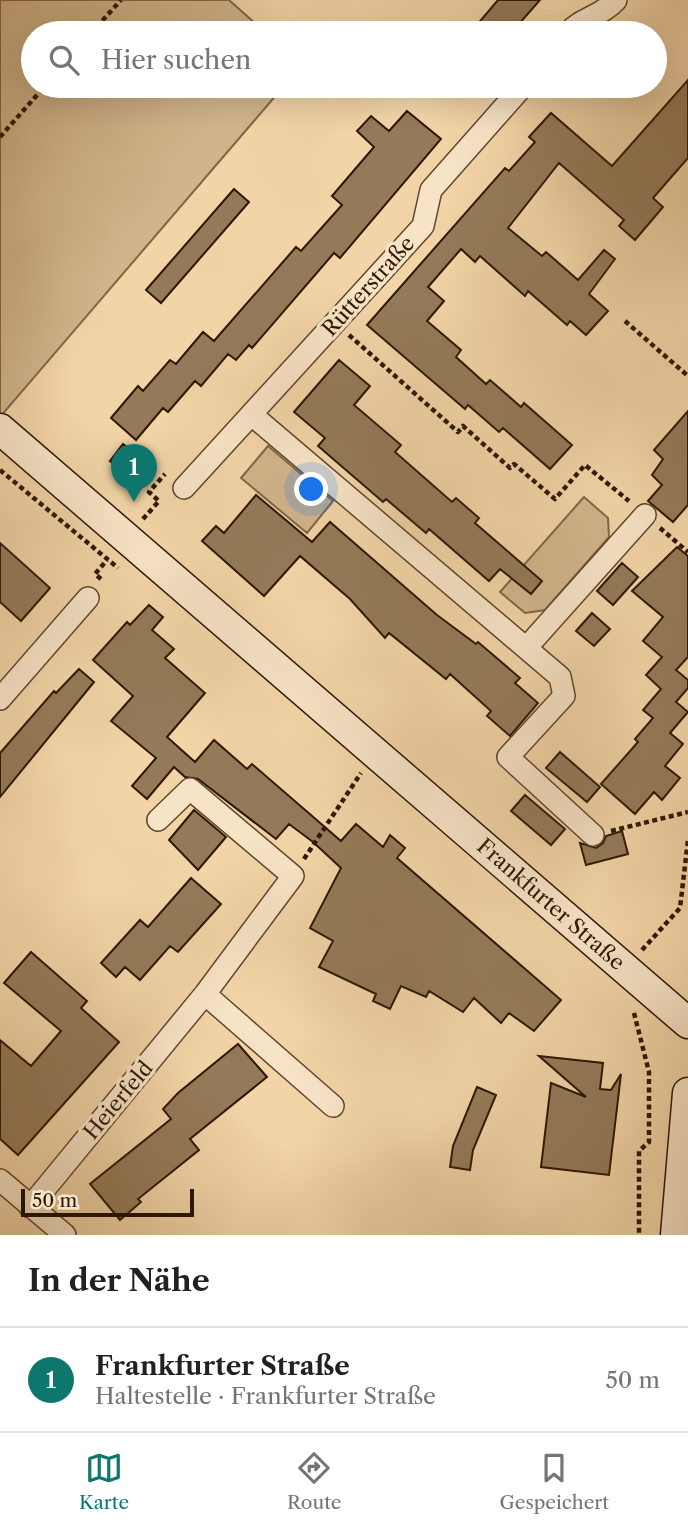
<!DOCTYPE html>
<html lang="de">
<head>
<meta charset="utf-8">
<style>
  body { margin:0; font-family:"Libre Caslon Text",serif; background:#f2f2f2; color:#202124 }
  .scale { position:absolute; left:21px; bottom:18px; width:173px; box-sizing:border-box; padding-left:7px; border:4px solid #2e1804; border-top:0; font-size:19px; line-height:24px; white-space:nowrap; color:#2e1804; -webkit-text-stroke:5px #f7e3c6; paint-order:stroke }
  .you { position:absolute; left:312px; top:490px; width:24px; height:24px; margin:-18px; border:5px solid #fff; border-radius:50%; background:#1a73e8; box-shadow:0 0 0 10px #1a73e833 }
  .badge { display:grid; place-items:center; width:46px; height:46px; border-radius:50%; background:#0f766e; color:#fff; font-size:23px; font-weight:700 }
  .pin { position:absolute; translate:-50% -58px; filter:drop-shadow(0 2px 4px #0008) }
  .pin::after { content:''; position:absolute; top:37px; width:24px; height:21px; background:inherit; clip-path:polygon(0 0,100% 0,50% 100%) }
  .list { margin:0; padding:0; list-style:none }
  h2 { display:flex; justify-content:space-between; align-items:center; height:91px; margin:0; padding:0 28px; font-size:30px }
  h2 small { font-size:23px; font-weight:400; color:#757577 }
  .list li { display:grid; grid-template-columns:46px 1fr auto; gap:21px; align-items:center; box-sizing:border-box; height:105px; padding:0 28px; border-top:2px solid #e0e0e0 }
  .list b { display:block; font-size:26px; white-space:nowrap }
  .list p { margin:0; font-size:23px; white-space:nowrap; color:#757577 }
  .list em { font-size:23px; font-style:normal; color:#757577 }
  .icon { flex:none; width:38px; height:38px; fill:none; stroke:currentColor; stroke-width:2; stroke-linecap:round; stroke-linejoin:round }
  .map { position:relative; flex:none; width:688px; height:1235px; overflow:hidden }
  .search { position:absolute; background:#fff; box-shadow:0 7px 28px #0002; left:21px; right:21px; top:21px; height:77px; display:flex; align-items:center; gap:18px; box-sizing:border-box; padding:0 24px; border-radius:38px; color:#757577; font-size:26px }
  .sheet { height:196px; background:#fff }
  nav { display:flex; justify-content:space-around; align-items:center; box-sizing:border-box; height:98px; border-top:2px solid #e0e0e0; background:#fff; font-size:19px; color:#757577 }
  nav a { display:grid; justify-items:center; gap:4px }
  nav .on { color:#0f766e }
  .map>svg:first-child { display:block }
  .green { fill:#d1b48b; stroke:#806648; stroke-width:2 }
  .building { fill:#947a59; stroke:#2e1804; stroke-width:2 }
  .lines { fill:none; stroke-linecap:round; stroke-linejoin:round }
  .street-casing { stroke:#5f472d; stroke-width:24 }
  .secondary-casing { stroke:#2e1804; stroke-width:33 }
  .path { stroke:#2e1804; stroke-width:4.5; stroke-dasharray:5 3.5; stroke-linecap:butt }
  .street { stroke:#f7e3c6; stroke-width:21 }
  .secondary { stroke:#f7e3c6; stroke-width:30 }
  .labels { text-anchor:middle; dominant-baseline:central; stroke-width:7; stroke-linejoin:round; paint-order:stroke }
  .street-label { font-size:21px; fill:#2e1804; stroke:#f7e3c6 }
</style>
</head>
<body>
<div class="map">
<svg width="688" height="1235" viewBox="0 0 688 1235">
  <rect width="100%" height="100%" fill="#f2d4a7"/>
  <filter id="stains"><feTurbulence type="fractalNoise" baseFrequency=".00286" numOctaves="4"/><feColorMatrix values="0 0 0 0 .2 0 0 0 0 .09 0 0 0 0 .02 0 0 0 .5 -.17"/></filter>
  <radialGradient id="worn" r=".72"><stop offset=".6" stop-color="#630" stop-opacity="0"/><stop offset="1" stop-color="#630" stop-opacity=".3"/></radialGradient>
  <path class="green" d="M0 0H229L266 33H33V86H284L0 417Z
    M268 446 333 501 307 533 241 478Z
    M584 497 608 518 609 537 545 610 525 613 500 592Z"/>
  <path class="building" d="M498 0H540L511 33H470Z
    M688 80V158L653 198 663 207 635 240 619 226 624 220 559 163 508 228 542 256 546 252 578 280 604 250 615 259 589 294 608 311 586 335 570 321 567 325 528 291 525 296 480 256 475 262 461 249 428 287 444 301 427 321 461 350 456 357 486 384 490 380 521 407 524 403 572 445 550 469 503 428 499 432 468 405 465 409 367 325 505 168 509 171 535 142 529 137 551 113 612 166Z
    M407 111 441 139 340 258 334 253 252 348 249 345 236 360 228 354 201 386 195 381 168 412 163 408 136 440 111 418 138 386 143 391 170 360 176 364 203 332 214 341 296 247 301 251 342 205 332 196 374 147 357 131 371 116 389 131Z
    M234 189 249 202 161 303 146 290Z
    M339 360 370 386 354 405 401 445 395 452 452 502 456 498 479 518 475 523 542 581 531 594 500 569 489 581 429 529 426 533 386 499 383 502 318 446 325 438 294 412Z
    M688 411V505L673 522 648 501 662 485 652 475 663 459 654 450Z
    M123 444 140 457 127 473 110 461Z
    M256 495 312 542 330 522 437 615 476 644 478 642 520 678 515 683 538 703 510 736 487 716 491 711 450 674 446 679 389 633 385 638 350 599 300 556 264 596 202 541 216 526 224 533Z
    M0 543 50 588 21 621 0 602Z
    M677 547 688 556V657L676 670 688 680V688L676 702 688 712 670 733 683 744 665 766 680 778 662 800 654 792 635 814 601 784 638 742 635 739 653 718 643 710 661 689 646 675 662 657 643 641 663 617 632 591Z
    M622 563 638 577 613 605 597 591Z
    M149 605 163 617 152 630 174 649 165 658 205 693 167 737 195 762 214 740 247 769 252 764 341 841 356 824 383 847 390 835 405 848 397 858 561 1000 534 1031 509 1013 501 1023 474 998 463 1012 429 991 426 997 401 986 390 1009 373 1001 376 994 319 967 333 941 310 928 341 868 313 842 289 824 276 839 198 779 185 777 174 767 147 799 132 786 156 758 111 721 133 696 93 660 127 622 130 625Z
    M592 613 610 629 594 646 576 631Z
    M79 669 94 682 0 797V753L54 691 56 693Z
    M560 752 600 787 587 802 546 768Z
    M525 795 565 829 551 845 511 811Z
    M194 810 226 837 198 870 169 840Z
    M622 831 628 854 586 865 580 843 596 848 603 843 606 836Z
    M191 878 221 904 178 952 170 946 140 980 125 967 116 977 101 963 140 920 148 927Z
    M31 952 87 1001 81 1008 119 1042 18 1155 0 1139V1040L31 1066 61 1031 4 983Z
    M238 1044 267 1077 190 1139 199 1150 138 1199 141 1202 120 1220 90 1184 171 1119 163 1109 178 1093Z
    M539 1056 603 1063 600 1089 611 1090 621 1074 609 1175 541 1167 551 1083 586 1097Z
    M477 1087 496 1095 473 1150 470 1170 450 1167 453 1146Z"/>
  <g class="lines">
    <g class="street-casing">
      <path id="street" d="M568 33C581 18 602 16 616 0
        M252 415 560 677 564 696 508 757 593 835
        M184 488 423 226 431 190 523 86
        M527 647 645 515
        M0 699 88 598
        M205 994 333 1106
        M0 1180 65 1235
        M30 1207 205 994 293 876 190 789 158 820"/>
    </g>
    <g class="secondary-casing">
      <path id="secondary" d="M0 429 688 1023
        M676 1235 688 1093"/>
    </g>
    <path class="path" d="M91 33 121 0
      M0 137 45 86
      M625 321 688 376
      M349 335 458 432 463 426 510 468 514 464 555 499 585 465 629 501
      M0 470 118 568
      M143 519 159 501 149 492 165 474
      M660 528 688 552
      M101 579 95 574 107 560
      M611 831 688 812
      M304 859 361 773
      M642 950 680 908 688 840
      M634 1013 649 1072V1142L639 1151V1235"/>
    <use href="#street" class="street"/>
    <use href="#secondary" class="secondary"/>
  </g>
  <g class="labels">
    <g class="street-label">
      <text transform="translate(368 286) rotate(-48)">Rütterstraße</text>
      <text transform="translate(551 904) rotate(41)">Frankfurter Straße</text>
      <text transform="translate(118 1100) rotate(-50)">Heierfeld</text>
    </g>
  </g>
  <rect width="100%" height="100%" filter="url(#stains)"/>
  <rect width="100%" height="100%" fill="url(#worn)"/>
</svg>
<div class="scale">50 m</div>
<div class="you"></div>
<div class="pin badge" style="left:134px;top:502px">1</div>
<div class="search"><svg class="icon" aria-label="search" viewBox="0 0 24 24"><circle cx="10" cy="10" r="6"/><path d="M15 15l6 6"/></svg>Hier suchen</div>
</div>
<section class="sheet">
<h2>In der Nähe<small></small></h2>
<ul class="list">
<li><span class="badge">1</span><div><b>Frankfurter Straße</b><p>Haltestelle · Frankfurter Straße</p></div><em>50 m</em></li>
</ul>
</section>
<nav>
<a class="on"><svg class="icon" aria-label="map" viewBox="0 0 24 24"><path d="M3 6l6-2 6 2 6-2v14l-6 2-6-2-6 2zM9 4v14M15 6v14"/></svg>Karte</a>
<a><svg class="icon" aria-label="directions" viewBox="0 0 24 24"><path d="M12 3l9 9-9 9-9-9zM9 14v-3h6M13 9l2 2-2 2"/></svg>Route</a>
<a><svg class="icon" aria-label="saved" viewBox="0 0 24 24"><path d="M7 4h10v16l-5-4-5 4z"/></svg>Gespeichert</a>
</nav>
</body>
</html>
